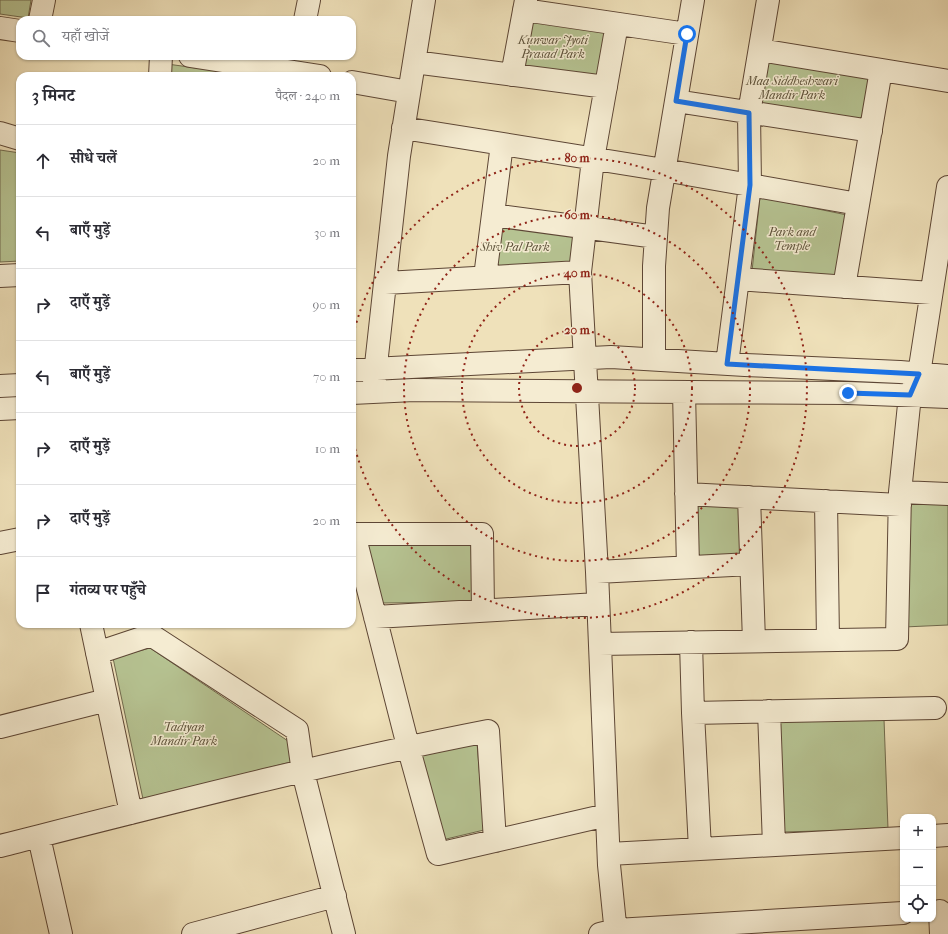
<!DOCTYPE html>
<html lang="hi">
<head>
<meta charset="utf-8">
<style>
  body { margin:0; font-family:"IM FELL French Canon","Noto Serif Devanagari",serif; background:#f7f7f7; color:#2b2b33 }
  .controls { position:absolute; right:12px; bottom:12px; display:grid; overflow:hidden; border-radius:8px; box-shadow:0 1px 3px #0004 }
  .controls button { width:36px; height:36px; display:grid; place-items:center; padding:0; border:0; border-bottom:1px solid #e1e1e2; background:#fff; color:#2b2b33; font:20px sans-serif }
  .stop { position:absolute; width:12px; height:12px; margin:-9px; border:3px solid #1a73e8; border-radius:50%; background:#fff }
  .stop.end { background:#1a73e8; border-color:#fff; box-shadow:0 1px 4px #0008 }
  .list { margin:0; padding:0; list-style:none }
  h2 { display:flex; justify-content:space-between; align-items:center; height:52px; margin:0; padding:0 16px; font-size:17px }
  h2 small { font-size:13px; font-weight:400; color:#7c7c81 }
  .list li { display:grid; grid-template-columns:26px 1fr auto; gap:12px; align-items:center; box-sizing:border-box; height:72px; padding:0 16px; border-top:1px solid #e1e1e2 }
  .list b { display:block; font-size:15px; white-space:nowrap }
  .list em { font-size:13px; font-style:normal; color:#7c7c81 }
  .icon { flex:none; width:22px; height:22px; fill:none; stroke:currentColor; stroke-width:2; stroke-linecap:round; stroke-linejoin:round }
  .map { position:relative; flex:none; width:948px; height:934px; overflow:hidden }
  .search { position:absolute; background:#fff; box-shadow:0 1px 3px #0004; left:16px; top:16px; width:340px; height:44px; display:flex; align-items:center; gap:10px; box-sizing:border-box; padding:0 14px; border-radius:12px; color:#7c7c81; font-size:15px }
  .panel { position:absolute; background:#fff; box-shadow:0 1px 3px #0004; left:16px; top:72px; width:340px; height:556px; border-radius:12px }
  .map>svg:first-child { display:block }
  .green { fill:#b6c392; stroke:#716b4e }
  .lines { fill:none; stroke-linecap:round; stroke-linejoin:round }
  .minor-casing { stroke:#5d4635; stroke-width:24 }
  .minor { stroke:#f5ecd2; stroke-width:22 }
  .route { stroke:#1a73e8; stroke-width:5 }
  .ring { fill:none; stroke:#8f2418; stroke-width:2; stroke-dasharray:2 4 }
  .labels { text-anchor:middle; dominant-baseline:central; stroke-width:3; stroke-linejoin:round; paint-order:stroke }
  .park-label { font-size:12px; font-style:italic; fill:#5c5139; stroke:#f5ecd2 }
  .centre { fill:#8f2418; stroke:#f5ecd2; stroke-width:2 }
  .ring-label { font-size:12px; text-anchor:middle; font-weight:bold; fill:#8f2418; stroke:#f5ecd2; stroke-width:3; stroke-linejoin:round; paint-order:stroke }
</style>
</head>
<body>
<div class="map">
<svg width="948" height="934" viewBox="0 0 948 934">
  <rect width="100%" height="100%" fill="#efe1ba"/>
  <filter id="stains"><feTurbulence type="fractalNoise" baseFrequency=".005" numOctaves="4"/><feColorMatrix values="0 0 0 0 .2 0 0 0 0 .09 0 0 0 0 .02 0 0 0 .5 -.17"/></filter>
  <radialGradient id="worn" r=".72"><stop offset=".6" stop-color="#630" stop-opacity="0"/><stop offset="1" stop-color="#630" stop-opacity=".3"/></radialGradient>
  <path class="green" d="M0 0H31L28 18 0 14Z
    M529 15 610 28 601 80 519 71Z
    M766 57 874 75 867 125 754 108Z
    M160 63 254 76H160Z
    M0 150 20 153V261L0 262Z
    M760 197 847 215 837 275 752 271Z
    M493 220 578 235 574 266 492 271Z
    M909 499 948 501V625L904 627Z
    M693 503 743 504 744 559 694 558Z
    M472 541V602L382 603 366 542Z
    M150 648 288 741 291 762 143 799 113 658Z
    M884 719 888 829 783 832 779 722Z
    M477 743 484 830 442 840 421 756Z"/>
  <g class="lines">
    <g class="minor-casing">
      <path id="minor" d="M524 10 687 34
        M40 20 44 0
        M305 20 309 0
        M0 28 20 31
        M760 50 948 81
        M190 56 320 76
        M414 62 606 87
        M512 75 526 0
        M160 76 161 56
        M352 82 409 92
        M676 101 871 131
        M403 128 664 170 858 204
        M0 133 20 139
        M493 215 656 237
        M0 276 20 275
        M485 277 502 144
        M738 279 931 293
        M385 283 580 272
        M844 287 881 70
        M654 359V266L658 208 693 0
        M727 364 750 185 749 113 768 0
        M352 370 611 357 745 365 900 372 948 376
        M374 383 399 156 424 0
        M0 386 20 385
        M684 392 688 567
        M352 393 414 390 848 393 948 397
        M0 409 20 408
        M900 492 948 494
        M686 494 900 505
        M749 497 754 641
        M826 501 828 640
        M352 534H482L483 610
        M354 534 408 746 438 854 607 815
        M0 543 20 539
        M597 572 751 564
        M375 617 598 604
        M91 624 131 813
        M691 642 693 713 700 849
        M600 644 897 639 900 492 910 395 919 374 948 187
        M97 653 151 635 297 730 303 772 344 934
        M769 711 774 845
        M693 713 935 708
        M0 727 107 700
        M933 836 948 835
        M39 837 61 934
        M0 846C162 805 324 763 488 731L495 841
        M609 854 903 838
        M940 911 941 934
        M193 934 335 896
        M600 934 616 930 903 913
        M616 934 609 865 597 572 580 272 593 159 617 24"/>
    </g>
    <use href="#minor" class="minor"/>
  </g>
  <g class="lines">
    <path class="route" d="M687 34 676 101 749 113 750 185 727 364 919 374 910 395 848 393"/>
  </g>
  <g class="ring">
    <circle cx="577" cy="388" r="58"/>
    <circle cx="577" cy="388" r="115"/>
    <circle cx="577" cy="388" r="173"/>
    <path d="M352 340A230 230 0 1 1 352 436"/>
  </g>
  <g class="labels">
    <g class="park-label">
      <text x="553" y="40">Kunwar Jyoti<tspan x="553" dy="14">Prasad Park</tspan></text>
      <text x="792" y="81">Maa Siddheshwari<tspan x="792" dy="14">Mandir Park</tspan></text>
      <text x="792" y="232">Park and<tspan x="792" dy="14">Temple</tspan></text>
      <text x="515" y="247">Shiv Pal Park</text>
      <text x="184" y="727">Tadiyan<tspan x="184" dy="14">Mandir Park</tspan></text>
    </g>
  </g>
  <circle cx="577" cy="388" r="6" class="centre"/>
  <g class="ring-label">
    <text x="577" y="162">80 m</text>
    <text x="577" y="219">60 m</text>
    <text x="577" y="277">40 m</text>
    <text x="577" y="334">20 m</text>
  </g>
  <rect width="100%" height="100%" filter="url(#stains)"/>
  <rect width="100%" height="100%" fill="url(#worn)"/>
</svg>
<div class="controls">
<button>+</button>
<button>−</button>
<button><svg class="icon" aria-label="locate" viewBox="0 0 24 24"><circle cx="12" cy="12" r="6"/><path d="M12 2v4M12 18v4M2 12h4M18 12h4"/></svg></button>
</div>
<div class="stop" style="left:687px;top:34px"></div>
<div class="stop end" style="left:848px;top:393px"></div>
<div class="search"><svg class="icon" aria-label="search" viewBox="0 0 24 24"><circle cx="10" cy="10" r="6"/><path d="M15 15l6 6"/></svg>यहाँ खोजें</div>
<section class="panel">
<h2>3 मिनट<small>पैदल · 240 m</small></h2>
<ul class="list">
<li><svg class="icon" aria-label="ahead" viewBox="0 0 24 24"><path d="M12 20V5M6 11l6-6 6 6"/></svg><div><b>सीधे चलें</b></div><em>20 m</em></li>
<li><svg class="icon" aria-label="left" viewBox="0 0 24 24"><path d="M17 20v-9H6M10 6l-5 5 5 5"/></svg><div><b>बाएँ मुड़ें</b></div><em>30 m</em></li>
<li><svg class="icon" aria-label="right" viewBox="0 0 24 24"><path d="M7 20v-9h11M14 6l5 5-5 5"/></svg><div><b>दाएँ मुड़ें</b></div><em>90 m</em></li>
<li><svg class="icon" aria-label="left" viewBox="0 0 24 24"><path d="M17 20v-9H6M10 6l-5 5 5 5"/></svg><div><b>बाएँ मुड़ें</b></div><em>70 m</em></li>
<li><svg class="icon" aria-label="right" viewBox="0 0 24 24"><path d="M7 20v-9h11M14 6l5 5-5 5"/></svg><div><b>दाएँ मुड़ें</b></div><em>10 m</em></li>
<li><svg class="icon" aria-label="right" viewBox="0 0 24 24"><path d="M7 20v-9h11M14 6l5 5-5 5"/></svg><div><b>दाएँ मुड़ें</b></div><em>20 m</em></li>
<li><svg class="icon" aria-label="arrive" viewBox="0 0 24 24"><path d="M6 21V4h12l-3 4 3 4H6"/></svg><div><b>गंतव्य पर पहुँचे</b></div></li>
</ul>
</section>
</div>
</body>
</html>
